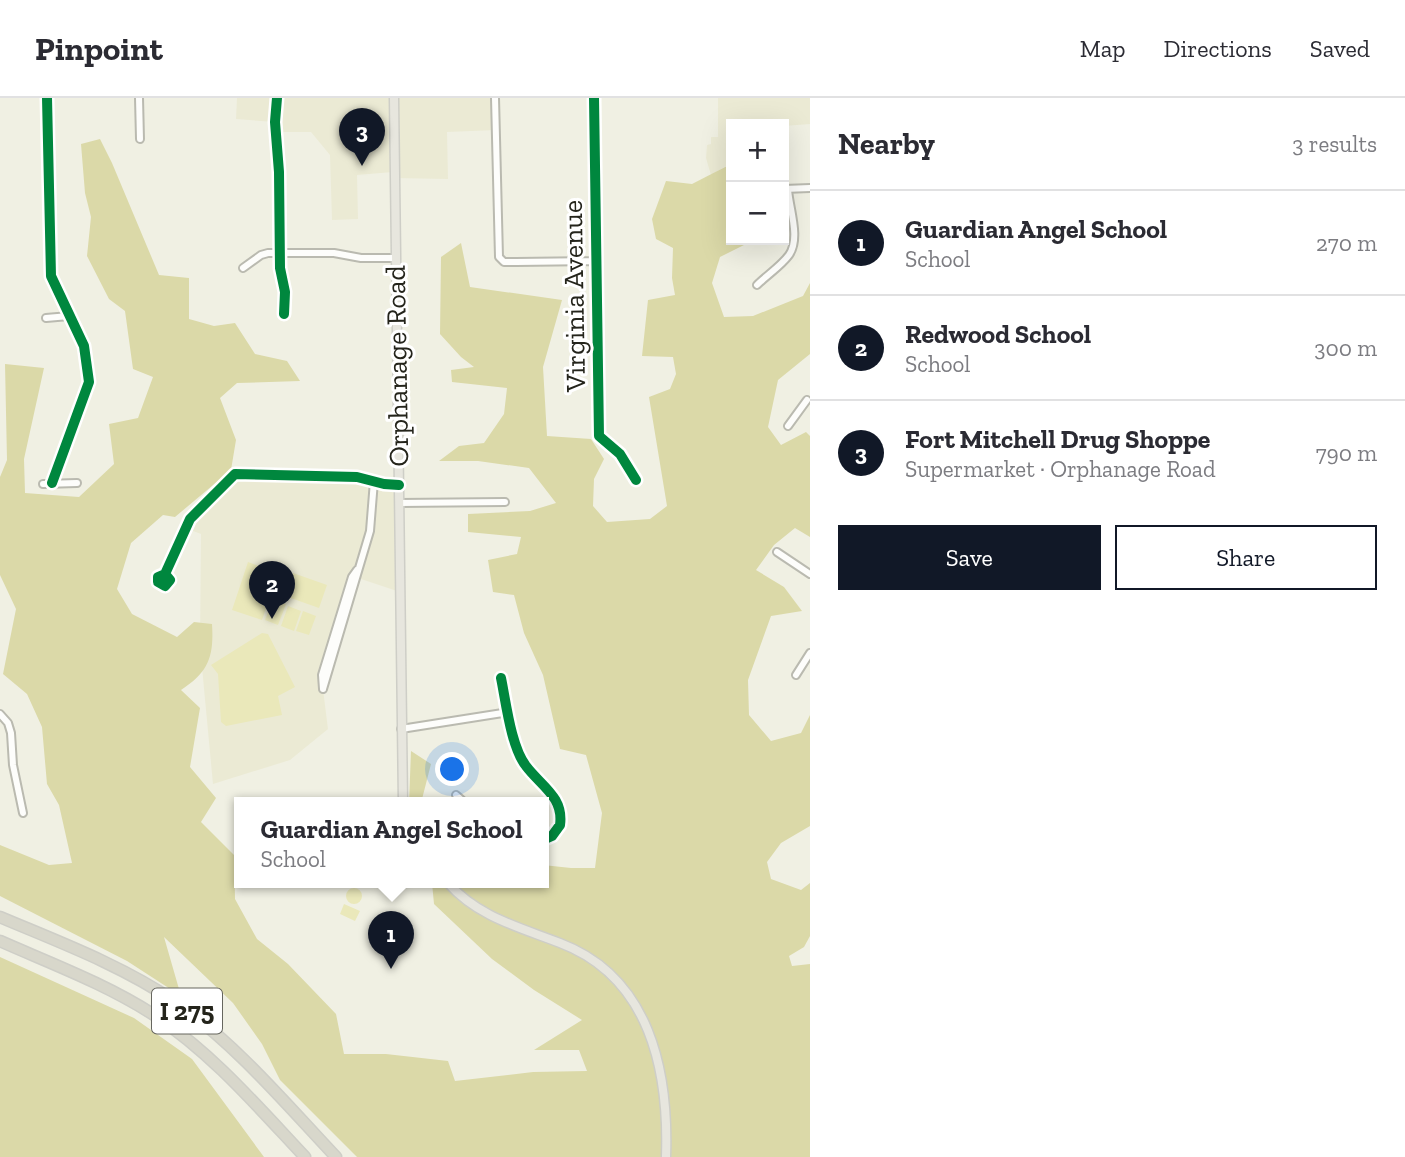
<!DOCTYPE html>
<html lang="en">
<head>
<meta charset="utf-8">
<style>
  body { margin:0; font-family:"Zilla Slab",serif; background:#f7f7f7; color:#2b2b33 }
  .controls { position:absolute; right:21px; top:21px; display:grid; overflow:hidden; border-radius:0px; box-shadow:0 7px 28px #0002 }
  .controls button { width:63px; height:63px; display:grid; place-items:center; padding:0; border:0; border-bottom:2px solid #e1e1e2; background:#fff; color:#2b2b33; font:35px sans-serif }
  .you { position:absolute; left:453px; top:672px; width:24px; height:24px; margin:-18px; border:5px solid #fff; border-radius:50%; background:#1a73e8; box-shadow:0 0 0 10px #1a73e833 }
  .badge { display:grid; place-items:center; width:46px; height:46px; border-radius:50%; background:#111827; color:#fff; font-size:23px; font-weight:700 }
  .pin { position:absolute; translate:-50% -58px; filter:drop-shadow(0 2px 4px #0008) }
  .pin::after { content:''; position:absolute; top:37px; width:24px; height:21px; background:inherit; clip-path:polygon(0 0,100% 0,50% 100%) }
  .popup { position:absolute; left:234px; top:699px; width:315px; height:91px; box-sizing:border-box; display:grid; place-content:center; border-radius:0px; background:#fff; filter:drop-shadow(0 2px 5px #0005); font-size:23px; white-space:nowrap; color:#7c7c81 }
  .popup b { font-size:26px; color:#2b2b33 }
  .popup::after { content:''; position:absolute; left:50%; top:100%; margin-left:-14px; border:14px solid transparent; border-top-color:#fff }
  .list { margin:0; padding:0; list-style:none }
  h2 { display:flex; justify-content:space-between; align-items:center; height:91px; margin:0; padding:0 28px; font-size:30px }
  h2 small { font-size:23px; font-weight:400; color:#7c7c81 }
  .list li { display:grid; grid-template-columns:46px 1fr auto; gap:21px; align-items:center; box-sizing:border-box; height:105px; padding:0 28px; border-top:2px solid #e1e1e2 }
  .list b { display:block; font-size:26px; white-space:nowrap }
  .list p { margin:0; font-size:23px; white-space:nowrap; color:#7c7c81 }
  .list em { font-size:23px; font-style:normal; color:#7c7c81 }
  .actions { display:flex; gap:14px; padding:21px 28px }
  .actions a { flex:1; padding:16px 0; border:2px solid #111827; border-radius:0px; text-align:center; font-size:24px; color:#111827 }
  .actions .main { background:#111827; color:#fff }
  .map { position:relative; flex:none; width:810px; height:1059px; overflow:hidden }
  header { display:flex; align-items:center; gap:42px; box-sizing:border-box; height:98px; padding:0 35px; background:#fff; border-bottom:2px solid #e1e1e2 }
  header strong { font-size:33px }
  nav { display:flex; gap:38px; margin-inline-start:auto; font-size:24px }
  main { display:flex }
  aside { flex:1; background:#fff }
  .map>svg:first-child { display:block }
  .built { fill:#ebead4 }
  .green { fill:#eae8ba }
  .forest { fill:#dbd9a8 }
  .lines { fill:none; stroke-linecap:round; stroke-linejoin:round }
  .minor-casing { stroke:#babab0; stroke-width:10 }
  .major-casing { stroke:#cecec7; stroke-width:11 }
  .highway-casing { stroke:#cecec7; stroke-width:13 }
  .minor { stroke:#fdfdfb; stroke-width:6 }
  .major { stroke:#e7e6de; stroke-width:8 }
  .highway { stroke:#d8d7cb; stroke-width:10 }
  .cycleway-casing { stroke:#fff; stroke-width:15 }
  .cycleway { stroke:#00873e; stroke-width:10 }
  .labels { text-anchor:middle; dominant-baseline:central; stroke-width:6; stroke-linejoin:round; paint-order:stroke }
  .shield { fill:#fff; stroke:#66665f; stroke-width:2 }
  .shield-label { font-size:26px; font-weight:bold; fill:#24241b }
  .street-label { font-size:28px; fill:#24241b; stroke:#fff }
</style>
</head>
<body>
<header>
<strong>Pinpoint</strong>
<nav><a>Map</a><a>Directions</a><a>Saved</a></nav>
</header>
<main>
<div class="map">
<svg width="810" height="1059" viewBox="0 0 810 1059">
  <rect width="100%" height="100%" fill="#f0f0e3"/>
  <path class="built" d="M237 0H496V32L447 34 448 81 394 80 393 74 357 77 358 121 332 122 330 57 311 34H275L274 24 236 21Z
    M718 0H810V26L784 28 731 26V65L711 77 706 60 707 47 711 46V39H718Z
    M235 376 357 379 399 387 400 494 358 480 323 591 328 631 290 662 213 686 200 548 201 436 185 430Z"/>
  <path class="green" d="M248 464 278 475 262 522 232 512Z
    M293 475 327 487 319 510 285 498Z
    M273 502 286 506 278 527 265 522Z
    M288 508 301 513 294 533 281 528Z
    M303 513 316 518 309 537 296 533Z
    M262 535 268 536 295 589 278 598 282 617 226 628 221 624 218 576 211 567Z
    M346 798a8 8 0 1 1 16 0a8 8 0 1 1-16 0Z
    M344 806 360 813 355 823 340 816Z"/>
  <path class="forest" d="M100 41 112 65 159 177 189 180V221L214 228 235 225 255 256 287 263 300 283 237 285 220 300 236 342 231 372 175 419 163 417 131 445 117 491 132 516 177 539 194 524 212 526C214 558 209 574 181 592L200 610 190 669 216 700 201 724 234 757 235 801 257 841 288 866 336 916 344 956H386L448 963 455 983 533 974 587 973 579 952H534L582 922 534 892 492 861 434 806 432 785H543V767L571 770H595L602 715 586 657 560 651 543 577 524 535 514 497 493 494 488 462 517 456 521 439 468 434V416L530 413 556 405 529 370 478 363H439L459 348 484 345 504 316 507 290 452 284 451 272 474 269 461 259 440 236 441 159 461 145 470 189 562 202 543 269 547 338 591 341 604 361 594 381 593 408 607 424 650 421 667 408 649 299 670 291 676 276 673 259 642 258 648 202 675 197 672 180 673 150 656 141 652 121 666 83 692 86 731 66V90L727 111 731 110V142H754L720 159 712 185 724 219 753 218 803 198 810 185V256L778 282 768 329 781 347 806 334 810 338V439L795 430 774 447 756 472 784 489 802 513 771 518 748 582 749 617 771 643 801 635 810 617V728L781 745 767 764 771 781 801 792 810 785V838L804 849 789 858 792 868 810 866V1059H357L280 982 262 946 233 905 164 839 181 898 127 863 0 798V747L49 767 72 765 59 707 47 686 42 629 27 596 3 576 16 511 0 477V379L7 362 5 266 44 270 24 361 25 395 79 399 114 366 109 326 138 320 153 279 133 271 125 213 109 201 87 158 91 119 85 95 81 46Z
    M411 653 431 666 421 705H409Z
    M0 859 134 920 192 961 264 1059H0Z"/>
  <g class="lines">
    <g class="minor-casing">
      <path id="minor" d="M47 0 51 178 84 248 89 284 52 385
        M139 0 140 41
        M277 0 275 24 279 74 280 170 285 194 284 216
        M495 0 499 159 504 164H516L596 163
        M594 0 599 338 620 356 636 382
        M784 91 810 90
        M243 170 261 157 268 155H334L361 160H395
        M757 187C767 177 781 168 789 157 801 140 789 110 788 91
        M46 220 69 218
        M788 328 807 302
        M43 386 77 385
        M399 405 505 404
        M777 454 810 476
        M165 476 170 482 165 488 158 484V479L165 476 190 421 235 376 357 379 384 386 399 387
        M796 577 810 555
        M501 580C506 604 511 649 526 668 541 688 564 699 560 727L552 738 543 742
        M323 591 370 433 374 383
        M323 591 322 577 352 479 357 472
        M0 616 8 625 11 635 13 667 23 715
        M401 631 509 614
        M456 697 465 705"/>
    </g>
    <g class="major-casing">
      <path id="major" d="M394 0 403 705
        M448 785C478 819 519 829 560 845 650 879 669 973 666 1059"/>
    </g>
    <g class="highway-casing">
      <path id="highway" d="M0 819C59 844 121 867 174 903 236 946 285 1005 336 1059
        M0 843C52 866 106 886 154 917 212 955 258 1009 305 1059"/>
    </g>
    <use href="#minor" class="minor"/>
    <use href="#major" class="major"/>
    <use href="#highway" class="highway"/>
    <g class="cycleway-casing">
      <path id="cycleway" d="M47 0 51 178 84 248 89 284 52 385
        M277 0 275 24 279 74 280 170 285 194 284 216
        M594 0 599 338 620 356 636 382
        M165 476 170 482 165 488 158 484V479L165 476 190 421 235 376 357 379 384 386 399 387
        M501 580C506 604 511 649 526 668 541 688 564 699 560 727L552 738 543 742"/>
    </g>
    <use href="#cycleway" class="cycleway"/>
  </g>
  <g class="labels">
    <rect class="shield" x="152" y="890.5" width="70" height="45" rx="5"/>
    <g class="shield-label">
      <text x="187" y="913">I 275</text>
    </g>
    <g class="street-label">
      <text transform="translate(574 198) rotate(-91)">Virginia Avenue</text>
      <text transform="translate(397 268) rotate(-91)">Orphanage Road</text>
    </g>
  </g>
</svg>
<div class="controls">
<button>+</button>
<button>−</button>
</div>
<div class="you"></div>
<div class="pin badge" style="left:391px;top:871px">1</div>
<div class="popup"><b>Guardian Angel School</b>School</div>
<div class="pin badge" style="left:272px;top:521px">2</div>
<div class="pin badge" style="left:362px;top:68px">3</div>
</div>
<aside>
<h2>Nearby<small>3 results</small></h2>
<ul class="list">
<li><span class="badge">1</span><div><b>Guardian Angel School</b><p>School</p></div><em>270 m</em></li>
<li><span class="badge">2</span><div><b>Redwood School</b><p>School</p></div><em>300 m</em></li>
<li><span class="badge">3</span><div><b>Fort Mitchell Drug Shoppe</b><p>Supermarket · Orphanage Road</p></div><em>790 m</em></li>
</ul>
<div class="actions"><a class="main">Save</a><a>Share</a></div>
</aside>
</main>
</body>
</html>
